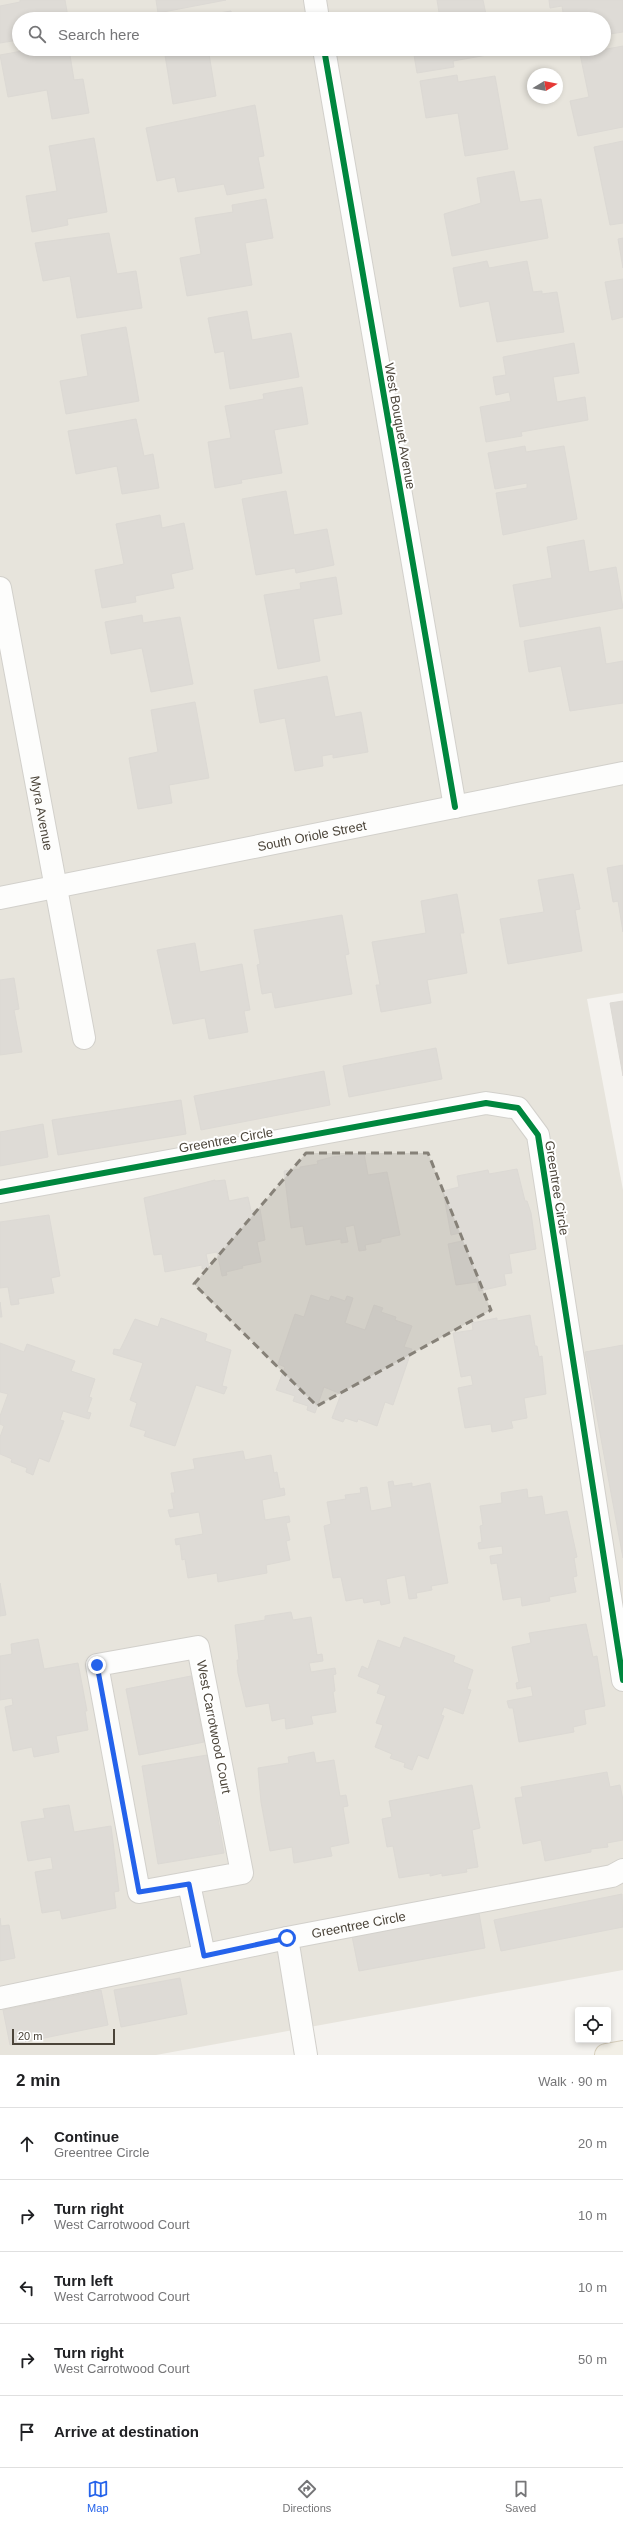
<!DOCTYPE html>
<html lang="en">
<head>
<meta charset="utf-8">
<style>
  body { margin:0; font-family:Helvetica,sans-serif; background:#f2f2f2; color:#202124 }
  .controls { position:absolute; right:12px; bottom:12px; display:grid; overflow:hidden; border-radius:4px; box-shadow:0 2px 6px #0003 }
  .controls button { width:36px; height:36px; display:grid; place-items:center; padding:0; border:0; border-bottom:1px solid #e0e0e0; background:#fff; color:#202124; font:20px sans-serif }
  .compass { position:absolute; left:527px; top:68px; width:36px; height:36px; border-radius:50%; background:#fff; box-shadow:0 2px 6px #0003; rotate:80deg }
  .scale { position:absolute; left:12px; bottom:10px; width:103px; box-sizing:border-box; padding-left:4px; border:2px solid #4b4439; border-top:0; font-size:11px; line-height:14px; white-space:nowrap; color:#4b4439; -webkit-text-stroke:3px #fff; paint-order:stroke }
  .stop { position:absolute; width:12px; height:12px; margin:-9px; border:3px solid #2563eb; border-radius:50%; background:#fff }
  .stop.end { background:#2563eb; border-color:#fff; box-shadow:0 1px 4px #0008 }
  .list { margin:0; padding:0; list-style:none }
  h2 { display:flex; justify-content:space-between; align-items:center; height:52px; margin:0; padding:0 16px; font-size:17px }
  h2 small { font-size:13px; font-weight:400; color:#757577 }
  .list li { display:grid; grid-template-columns:26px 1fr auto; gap:12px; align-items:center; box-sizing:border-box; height:72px; padding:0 16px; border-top:1px solid #e0e0e0 }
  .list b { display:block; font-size:15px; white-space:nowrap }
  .list p { margin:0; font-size:13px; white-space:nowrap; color:#757577 }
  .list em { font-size:13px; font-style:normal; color:#757577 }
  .icon { flex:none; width:22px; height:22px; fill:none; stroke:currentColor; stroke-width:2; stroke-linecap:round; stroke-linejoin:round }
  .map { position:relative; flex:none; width:623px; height:2055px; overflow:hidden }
  .search { position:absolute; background:#fff; box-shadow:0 2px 6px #0003; left:12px; right:12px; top:12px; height:44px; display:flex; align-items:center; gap:10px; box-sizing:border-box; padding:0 14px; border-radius:22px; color:#757577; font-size:15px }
  .sheet { height:412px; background:#fff }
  nav { display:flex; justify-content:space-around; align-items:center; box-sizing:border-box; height:56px; border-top:1px solid #e0e0e0; background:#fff; font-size:11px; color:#757577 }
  nav a { display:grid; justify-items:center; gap:2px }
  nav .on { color:#2563eb }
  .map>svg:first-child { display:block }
  .residential { fill:#e7e4dc; fill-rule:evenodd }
  .building { fill:#dedbd6; stroke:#dcd9d4 }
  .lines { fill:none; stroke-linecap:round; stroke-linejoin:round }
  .minor-casing { stroke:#d2d0cb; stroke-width:24 }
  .major-casing { stroke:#d6cebb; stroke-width:24 }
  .minor { stroke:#fdfdfc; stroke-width:22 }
  .major { stroke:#f2efe6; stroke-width:22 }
  .cycleway-casing { stroke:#fff; stroke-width:8 }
  .cycleway { stroke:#00873e; stroke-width:6 }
  .route { stroke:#2563eb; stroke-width:5 }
  .marked { fill:#868178; fill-opacity:0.2; stroke:#868178; stroke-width:3; stroke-dasharray:8 5; stroke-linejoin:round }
  .labels { text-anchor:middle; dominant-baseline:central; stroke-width:4; stroke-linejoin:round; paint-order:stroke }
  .street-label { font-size:13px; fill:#4b4439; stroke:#fff }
</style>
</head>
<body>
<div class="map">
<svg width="623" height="2055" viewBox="0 0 623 2055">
  <rect width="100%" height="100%" fill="#f4f2ee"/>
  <path class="residential" d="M0 0H623V993L587 999 623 1190V1970L156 2055H0ZM19 19H604V49H19ZM533 74H557V98H533Z"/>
  <path class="building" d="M20 0H65L68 17 19 19V40L0 43V6L20 2Z
    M156 0H226L158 13Z
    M437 0H483L487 19H440Z
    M549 0H623V32L604 35V19H564L562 6 550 8Z
    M231 11 232 19H196L195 17Z
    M623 46V127L578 136 570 101 589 97 580 54Z
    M33 49H69L74 80 83 79 89 113 52 119 47 90 8 97 0 55Z
    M164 49H237V50L209 54 216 96 173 104Z
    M413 49H492L493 54 453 61 454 67 417 73Z
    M457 75 458 82 495 76 508 149 465 156 458 113 426 118 420 81Z
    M255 105 264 156 258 157 264 188 227 195 224 184 178 192 175 177 157 181 146 128Z
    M94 138 107 212 67 219 68 225 32 232 26 196 57 191 49 146Z
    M623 141V223L610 225 594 147Z
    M514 171 520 202 541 199 548 238 452 256 444 214 481 203 477 178Z
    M266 199 273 238 245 243 252 285 187 296 180 258 201 254 195 218 233 212 232 205Z
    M109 233 117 274 136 271 142 308 77 318 70 276 43 281 35 243Z
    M623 238V268L618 239Z
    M487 261 489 268 527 261 533 292 542 291V294L557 292 564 332 497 342 489 301 460 307 453 268Z
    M623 279V317L612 320 605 282Z
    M247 311 252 340 291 333 299 377 230 389 224 351 215 353 208 318Z
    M126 327 139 401 66 414 60 381 88 376 81 335Z
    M574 343 579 373 553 377 557 402 585 397 588 420 521 432 522 436 486 442 480 407 511 401 509 392 496 395 493 377 506 375 503 357Z
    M302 387 308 424 274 430 282 473 241 480 242 483 215 488 208 442 231 438 225 406 264 399 263 394Z
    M136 419 144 456 153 454 159 488 122 494 117 466 76 474 68 431Z
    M525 446 526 452 564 446 577 519 503 535 496 493 527 488V483L495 489 488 453Z
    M286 491 294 535 327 529 334 565 296 573 295 568 256 575 242 499Z
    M160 515 162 528 184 523 193 569 171 574 174 588 135 596 136 602 102 608 95 570 124 564 116 524Z
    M584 540 589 572 616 567 623 608 520 627 513 585 552 578 547 547Z
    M336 577 342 614 313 619 320 661 278 669 264 595 301 589 300 583Z
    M142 615 143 623 180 617 193 684 151 692 142 648 111 654 105 622Z
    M600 627 606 664 623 661V703L570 711 561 666 529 672 524 641Z
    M327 676 335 717 361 712 368 752 333 758V754L322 756 323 766 295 771 285 718 260 723 254 690Z
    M195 702 209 778 169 785 172 803 138 809 129 758 158 752 151 710Z
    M623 865V932L618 901 613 902 607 868Z
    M573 874 580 909 575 910 582 951 508 964 500 919 544 912 538 880Z
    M457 894 464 933H460L467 973 427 980 431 1003 381 1012 376 985H380L372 942 426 933 421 901Z
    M342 915 349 954 345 955 352 994 275 1008 272 992 262 994 257 965 260 964 254 930Z
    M195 943 200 972 242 964 250 1010 244 1011 248 1032 209 1039 205 1018 173 1024 157 950Z
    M14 978 19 1009 14 1010 22 1052 0 1055V980Z
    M623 1001V1076L610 1003Z
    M436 1048 442 1079 349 1097 343 1066Z
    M324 1071 330 1105 201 1130 194 1096Z
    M181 1100 186 1134 58 1155 52 1120Z
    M43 1124 48 1157 0 1166V1132Z
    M364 1153 368 1175 387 1172 400 1235 381 1239V1242L365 1245 366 1250 359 1251 354 1225 345 1227 348 1242 341 1243V1239L306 1245 303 1226 291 1228 284 1171 300 1169V1167L318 1164 317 1161 332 1157Z
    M517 1169 525 1201H527L531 1213 536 1249 509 1254 512 1273 504 1274 506 1285 479 1291 477 1282 456 1285 448 1244 462 1241 460 1233 451 1235 443 1191 459 1187 457 1176 488 1170 489 1174Z
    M215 1180V1181L225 1180 229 1201 248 1197 251 1211 260 1209 265 1240 257 1242 261 1262 242 1266 243 1268 226 1272 227 1275 222 1276 217 1252 206 1254 209 1268 202 1269V1265L165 1272 162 1254 154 1255 144 1198Z
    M49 1215 60 1276 51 1278 54 1293 18 1299 19 1304 11 1305 8 1287 0 1288V1222Z
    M311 1295 329 1301 331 1296 345 1301 347 1296 353 1298 345 1323 365 1330 374 1305 383 1308 381 1312 396 1317 395 1320 412 1326 404 1347 412 1349 393 1405 385 1402 377 1426 358 1419 357 1422 345 1418 343 1422 332 1418 341 1394 324 1387 315 1413 307 1410 308 1406 293 1401 295 1396 276 1390 285 1367 278 1364 295 1314 304 1317Z
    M0 1302 2 1317H0Z
    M530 1315 535 1346H537L539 1357 542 1356 546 1394 524 1398 527 1418 511 1421 513 1428 492 1432 491 1424 465 1428 458 1388 473 1385 471 1375 461 1377 453 1333 473 1330 472 1323 497 1318V1321Z
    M161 1318 207 1334 205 1341 231 1350 222 1386 227 1387 224 1394 196 1385 175 1446 144 1436 146 1431 130 1426 137 1403 130 1400 143 1363 113 1354 114 1349 120 1350 135 1319 158 1327Z
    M0 1343 24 1352 27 1344 75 1361 71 1371 95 1379 89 1397 92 1398 87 1412 91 1413 89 1419 63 1411 60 1420 64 1421 49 1462 39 1458 33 1475 26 1472 27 1468 11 1462 12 1459 0 1454V1437L4 1426 0 1424V1416L8 1394 0 1392Z
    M623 1345V1558L585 1352Z
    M243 1451 245 1460 271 1455 274 1473 277 1472 280 1489 284 1488 285 1495 262 1500 265 1520 289 1516 290 1522 286 1523 290 1540 286 1541 290 1560 266 1565 267 1573 218 1582 217 1573 188 1578 185 1559 182 1560 180 1544 176 1545 175 1539 203 1534 199 1512 170 1517 168 1510 174 1509 171 1493H175L171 1473 195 1469 193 1459Z
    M393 1481 394 1486 412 1483V1487L430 1483 448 1583 431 1586 432 1590 416 1593 417 1598 409 1599 405 1575 386 1579 390 1603 381 1605 380 1600 364 1603 363 1598 346 1601 341 1577 333 1578 324 1526 331 1524 327 1502 346 1499 345 1495 361 1493 360 1488 367 1487 371 1511 392 1507 388 1482Z
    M527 1489 528 1498 542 1496 545 1515 567 1511 577 1557 574 1558 577 1576 573 1577 576 1592 549 1597 550 1601 522 1606 521 1597 503 1600 497 1563 491 1564 490 1556 503 1554 502 1546 479 1549 478 1543 482 1542 480 1526 483 1525 480 1506 502 1503 501 1493Z
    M0 1583 6 1615 0 1616Z
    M291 1612 293 1620 311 1617 317 1655 322 1654 323 1661 309 1663 311 1672 335 1668 336 1674 333 1675 335 1691 333 1692 336 1712 311 1716 313 1724 286 1729 285 1718 272 1721 269 1703 246 1707 238 1673 237 1660H239L235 1625 265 1620V1616Z
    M586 1624 593 1657 597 1656 605 1706 584 1710 586 1724 573 1727 574 1732 519 1742 513 1708H509L507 1701 533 1696 531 1686 517 1689 516 1683 519 1682 512 1647 531 1643 529 1633Z
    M404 1637 455 1656 453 1662 473 1670 467 1689 471 1690 463 1714 444 1707 441 1715 444 1716 428 1759 418 1755 412 1770 404 1767 405 1763 390 1758 392 1754 375 1747 383 1725 376 1723 386 1696 377 1693 380 1685 358 1676 362 1666 368 1669 378 1640 400 1648Z
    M38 1639 44 1669 78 1663 87 1711H85L88 1730 56 1736 59 1752 34 1757 32 1747 13 1751 5 1707 13 1705 12 1698 0 1700V1656L12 1654 11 1644Z
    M191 1676 204 1742 139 1755 126 1689Z
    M314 1752 316 1763 334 1760 340 1796 346 1795 348 1806 343 1807 349 1843 330 1847 332 1856 294 1863 292 1847 270 1851 261 1802 258 1768 289 1763 288 1757Z
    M207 1755 224 1853 158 1864 142 1766Z
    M607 1772 610 1787 620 1785 623 1800V1840L607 1843 608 1847 591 1849V1852L545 1861 541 1840 523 1844 515 1798 523 1797 521 1787Z
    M472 1785 480 1828 472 1830 478 1867 466 1869 467 1872 442 1876V1873L430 1876V1873L399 1878 393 1846 387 1847 382 1819 392 1817 389 1801Z
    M69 1805 74 1832 111 1826 119 1891 114 1892 116 1908 62 1919 60 1910 42 1913 35 1872 53 1869 51 1857 28 1861 21 1822 45 1818 43 1809Z
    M622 1894 623 1927 501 1951 494 1920Z
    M479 1913 485 1948 359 1971 352 1936Z
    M0 1918 1 1926 9 1925 15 1958 0 1961Z
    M180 1978 187 2014 121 2027 114 1990Z
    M101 1990 108 2025 10 2045 3 2010Z"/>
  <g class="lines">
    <g class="minor-casing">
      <g id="minor">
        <path d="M315 0 318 19"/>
        <path d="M324 49 455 807"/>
        <path id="s1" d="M0 588 84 1038"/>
        <path id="s2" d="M0 898 623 773"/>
        <path d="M0 1192 486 1103 518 1108 538 1135 623 1680"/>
        <path d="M198 1647 242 1873 139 1892 97 1665Z"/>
        <path d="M189 1884 204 1955"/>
        <path d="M287 1938 306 2055"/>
        <path id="s3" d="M0 1998 287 1938 612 1876 623 1870"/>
      </g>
    </g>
    <g class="major-casing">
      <path id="major" d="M606 2055 623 2052"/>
    </g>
    <use href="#minor" class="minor"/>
    <use href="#major" class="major"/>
    <g class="cycleway-casing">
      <path id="cycleway" d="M324 49 455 807
        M0 1192 486 1103 518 1108 538 1135 623 1680"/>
    </g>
    <use href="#cycleway" class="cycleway"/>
  </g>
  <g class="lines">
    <path class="route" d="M97 1665 139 1892 189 1884 204 1956 287 1938"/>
  </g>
  <path class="marked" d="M306 1153H428L491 1310 317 1406 194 1284Z"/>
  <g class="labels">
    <g class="street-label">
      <text transform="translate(400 426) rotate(80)">West Bouquet Avenue</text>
      <text stroke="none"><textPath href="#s1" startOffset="229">Myra Avenue</textPath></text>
      <text stroke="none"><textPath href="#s2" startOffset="318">South Oriole Street</textPath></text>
      <text transform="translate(226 1140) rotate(-10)">Greentree Circle</text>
      <text transform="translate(557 1188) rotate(81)">Greentree Circle</text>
      <text transform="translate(214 1727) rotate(79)">West Carrotwood Court</text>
      <text stroke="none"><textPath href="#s3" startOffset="366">Greentree Circle</textPath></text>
    </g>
  </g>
</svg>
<div class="controls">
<button><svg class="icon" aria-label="locate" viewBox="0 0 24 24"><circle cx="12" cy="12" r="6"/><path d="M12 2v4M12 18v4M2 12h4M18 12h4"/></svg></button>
</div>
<svg class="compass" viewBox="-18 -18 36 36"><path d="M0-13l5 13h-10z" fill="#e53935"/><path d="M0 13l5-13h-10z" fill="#757577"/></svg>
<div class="scale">20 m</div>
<div class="stop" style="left:287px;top:1938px"></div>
<div class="stop end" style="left:97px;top:1665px"></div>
<div class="search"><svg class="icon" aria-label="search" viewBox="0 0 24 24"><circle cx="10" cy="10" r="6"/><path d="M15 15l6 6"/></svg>Search here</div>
</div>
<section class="sheet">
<h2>2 min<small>Walk · 90 m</small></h2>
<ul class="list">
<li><svg class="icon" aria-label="ahead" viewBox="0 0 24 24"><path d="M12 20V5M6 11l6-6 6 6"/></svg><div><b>Continue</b><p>Greentree Circle</p></div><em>20 m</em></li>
<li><svg class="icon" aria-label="right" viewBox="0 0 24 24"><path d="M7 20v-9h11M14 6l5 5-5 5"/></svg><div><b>Turn right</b><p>West Carrotwood Court</p></div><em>10 m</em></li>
<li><svg class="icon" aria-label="left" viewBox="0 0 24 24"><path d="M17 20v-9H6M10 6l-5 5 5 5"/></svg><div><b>Turn left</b><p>West Carrotwood Court</p></div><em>10 m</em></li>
<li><svg class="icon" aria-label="right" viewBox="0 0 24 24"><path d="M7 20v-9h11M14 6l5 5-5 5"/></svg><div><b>Turn right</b><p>West Carrotwood Court</p></div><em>50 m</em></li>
<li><svg class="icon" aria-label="arrive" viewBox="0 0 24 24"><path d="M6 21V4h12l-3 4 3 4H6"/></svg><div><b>Arrive at destination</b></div></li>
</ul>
</section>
<nav>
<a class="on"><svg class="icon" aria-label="map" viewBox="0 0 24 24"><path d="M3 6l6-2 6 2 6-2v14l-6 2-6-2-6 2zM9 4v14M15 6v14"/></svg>Map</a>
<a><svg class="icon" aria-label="directions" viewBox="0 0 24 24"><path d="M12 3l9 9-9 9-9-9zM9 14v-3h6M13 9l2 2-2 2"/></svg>Directions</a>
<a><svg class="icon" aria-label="saved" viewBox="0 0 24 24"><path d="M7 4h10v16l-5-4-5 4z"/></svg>Saved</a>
</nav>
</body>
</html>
